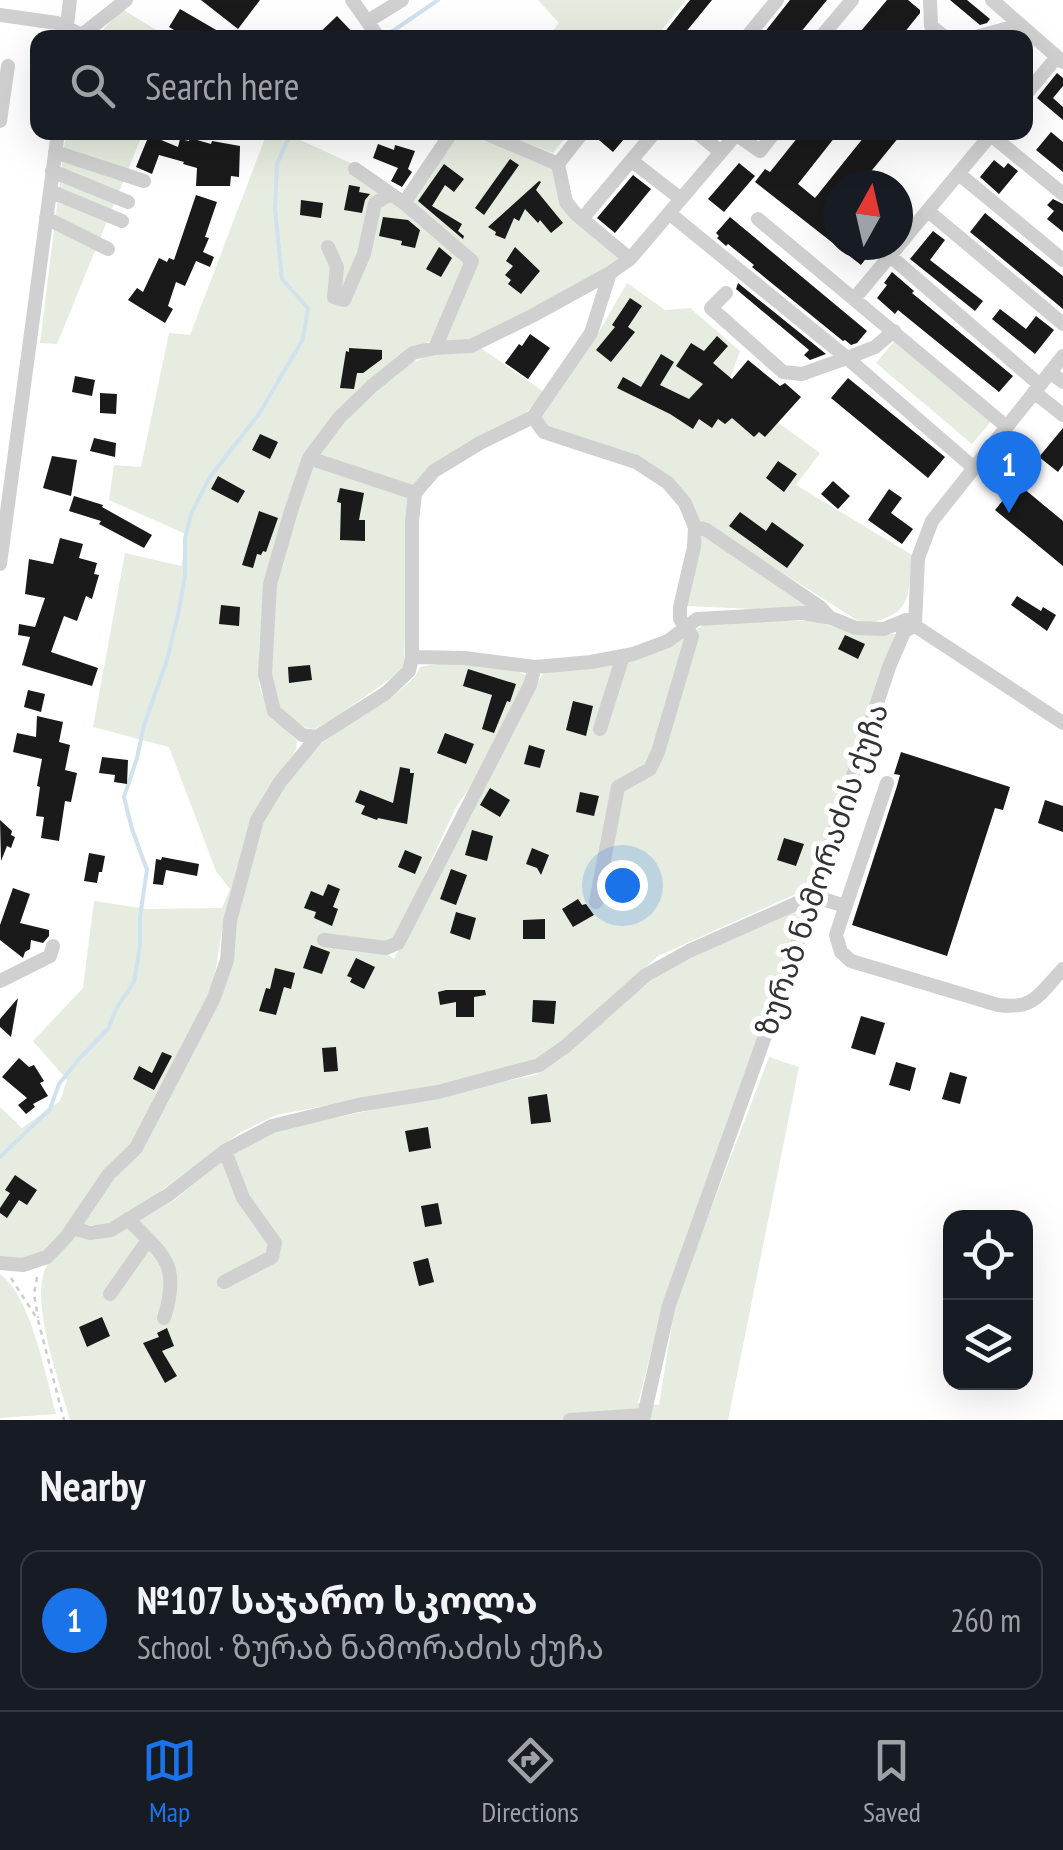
<!DOCTYPE html>
<html lang="en">
<head>
<meta charset="utf-8">
<style>
  body { margin:0; font-family:"PT Sans Narrow","Noto Sans Georgian",sans-serif; background:#242831; color:#f1f3f6 }
  .controls { position:absolute; right:30px; bottom:30px; display:grid; overflow:hidden; border-radius:20px; box-shadow:0 10px 40px #0002 }
  .controls button { width:90px; height:90px; display:grid; place-items:center; padding:0; border:0; border-bottom:2px solid #363941; background:#171b24; color:#f1f3f6; font:50px sans-serif }
  .compass { position:absolute; left:823px; top:170px; width:90px; height:90px; border-radius:50%; background:#171b24; box-shadow:0 10px 40px #0002; rotate:8deg }
  .you { position:absolute; left:622px; top:885px; width:35px; height:35px; margin:-25px; border:8px solid #fff; border-radius:50%; background:#1a73e8; box-shadow:0 0 0 15px #1a73e833 }
  .badge { display:grid; place-items:center; width:65px; height:65px; border-radius:50%; background:#1a73e8; color:#fff; font-size:32px; font-weight:700 }
  .pin { position:absolute; translate:-50% -82px; filter:drop-shadow(0 2px 5px #0008) }
  .pin::after { content:''; position:absolute; top:52px; width:35px; height:30px; background:inherit; clip-path:polygon(0 0,100% 0,50% 100%) }
  .list { margin:0; padding:0; list-style:none }
  h2 { display:flex; justify-content:space-between; align-items:center; height:130px; margin:0; padding:0 40px; font-size:42px }
  h2 small { font-size:32px; font-weight:400; color:#9ea1a6 }
  .list li { display:grid; grid-template-columns:65px 1fr auto; gap:30px; align-items:center; box-sizing:border-box; height:140px; margin:0 20px 20px; padding:0 20px; border:2px solid #363941; border-radius:20px }
  .list b { display:block; font-size:38px; white-space:nowrap }
  .list p { margin:0; font-size:32px; white-space:nowrap; color:#9ea1a6 }
  .list em { font-size:32px; font-style:normal; color:#9ea1a6 }
  .icon { flex:none; width:55px; height:55px; fill:none; stroke:currentColor; stroke-width:2; stroke-linecap:round; stroke-linejoin:round }
  .map { position:relative; flex:none; width:1063px; height:1420px; overflow:hidden }
  .search { position:absolute; background:#171b24; box-shadow:0 10px 40px #0002; left:30px; right:30px; top:30px; height:110px; display:flex; align-items:center; gap:25px; box-sizing:border-box; padding:0 35px; border-radius:20px; color:#9ea1a6; font-size:38px }
  .sheet { height:290px; background:#171b24 }
  nav { display:flex; justify-content:space-around; align-items:center; box-sizing:border-box; height:140px; border-top:2px solid #363941; background:#171b24; font-size:28px; color:#9ea1a6 }
  nav a { display:grid; justify-items:center; gap:5px }
  nav .on { color:#1a73e8 }
  .map>svg:first-child { display:block }
  .green { fill:#e6ecdf }
  .lines { fill:none; stroke-linecap:round; stroke-linejoin:round }
  .stream { stroke:#cfe2ee; stroke-width:4 }
  .building { fill:#1a1a1a }
  .path { stroke:#cdcdcd; stroke-width:2.5; stroke-dasharray:5 5; stroke-linecap:butt }
  .minor { stroke:#d0d0d0; stroke-width:14 }
  .labels { text-anchor:middle; dominant-baseline:central; stroke-width:10; stroke-linejoin:round; paint-order:stroke }
  .street-label { font-size:30px; fill:#333; stroke:#fff }
</style>
</head>
<body>
<div class="map">
<svg width="1063" height="1420" viewBox="0 0 1063 1420">
  <rect width="100%" height="100%" fill="#fff"/>
  <path class="green" d="M538 0H686L656 37 547 38 559 23Z
    M122 9 168 37 96 38Z
    M66 133H143L57 344 40 343Z
    M267 133H285L357 166 469 263 434 340 405 351 375 376 305 453 264 582 259 649V685L269 714 297 741 296 750 251 818 224 918 212 992 132 1145 110 1166 46 1253 23 1260 0 1258V1107L22 1128 60 1101 67 1080 33 1041 83 988 94 901 147 909 222 908 230 889 216 871 169 747 93 727 125 553 181 566 188 535 109 500 114 465 141 467 169 333 190 335Z
    M460 133H474L554 167 564 206 623 258 476 341 447 345 443 337 477 259 414 209 413 196Z
    M501 133H569L553 153Z
    M627 283 665 310 690 308 740 351 727 386 820 453 796 485 912 555C908 598 913 615 863 624L698 519 668 479 546 428 541 416 595 339Z
    M897 338 993 419 972 444 876 363Z
    M478 346 544 392 525 414 414 487 318 456 365 395 413 362 442 351Z
    M313 465 409 495 404 669 333 719 315 729 301 727 276 707 268 673 277 579 296 510Z
    M703 532 814 607 773 610 686 606Z
    M771 621H814L860 635 895 634 809 888 658 956 548 1055 448 1083 276 1115 241 1132 137 1208 106 1225H80L158 1113 221 999 233 956 235 915 261 819 311 751 346 725 391 698 415 677 420 667C450 660 500 661 527 676L480 772 455 809 388 955 394 959 543 673 694 631 705 624Z
    M806 904 663 1305 638 1403 659 1405 676 1300 769 1057 799 1067 728 1420H70C60 1383 28 1299 47 1265 53 1254 65 1244 73 1235H115L174 1200 227 1158 274 1131 535 1075 565 1055 653 976 696 952Z
    M0 1274C31 1296 46 1377 56 1414L0 1418Z"/>
  <g class="lines">
    <path class="stream" d="M384 37 438 0
      M0 1157 50 1109 59 1084 78 1060 108 1029 117 1007 134 982 140 946V917L147 870 132 829 124 797 137 758 144 725 167 660 179 610 185 576V539L191 514 210 477 259 414 303 339 308 308 282 279 275 209 277 164 288 139 294 132"/>
  </g>
  <path class="building" d="M201 0H260L238 29Z
    M690 0H712L681 38H660Z
    M790 0H827L796 38H760Z
    M887 0H908L920 10V13L900 38H868L861 31Z
    M950 0H967L990 19 987 23 980 25Z
    M180 9 230 38H188L169 27Z
    M337 16 358 38H314Z
    M1057 73 1063 78V86L1053 98 1063 107V120L1037 98Z
    M594 132H630L613 152 593 135Z
    M802 132H839L798 184 815 198 868 132H903L860 185H838V245H862L871 252 861 265 755 182 765 169 770 172Z
    M1051 132 1063 142V172L1036 150Z
    M149 135 178 147 180 139 189 141 190 138 211 144 212 141 240 146 239 177 231 176 230 186H196L197 168 183 164 184 162 159 155 152 174 136 167Z
    M378 144 394 150 395 145 415 151 408 169 412 172 402 187 391 181 398 168 373 158Z
    M510 159 519 165 484 215 475 208Z
    M994 160 1004 168 1008 163 1018 171 999 194 980 177Z
    M739 163 755 176 724 212 708 199Z
    M444 164 464 179 454 192 445 185 432 206 462 224 458 231 464 236 463 239 418 201Z
    M633 175 651 189 615 233 597 218Z
    M539 181 541 182 536 190 563 223 551 233 540 220 538 223 525 209 519 221 514 218 505 239 495 235 496 232 488 227Z
    M349 185 360 187 359 192 370 194 365 200 362 213 344 210Z
    M196 195 217 202 205 237 209 238 203 252 214 257 210 267 196 261 185 286 176 282 168 306 173 309 165 323 128 300 137 288 143 292 159 258 167 262 169 258 174 260Z
    M1053 199 1063 204V232L1047 219 1054 211 1047 205Z
    M301 200 323 203 321 218 300 215Z
    M985 213 1063 276V309L970 232Z
    M383 217 408 220 420 230 415 248 401 245 402 241 379 236Z
    M730 217 867 331 857 343 851 345 845 340 843 341 752 267 754 265 728 244 726 246 717 238 719 236 716 233Z
    M933 231 945 240 930 260 983 301 975 311 910 259Z
    M439 247 452 258 441 277 426 269Z
    M515 247 540 271 521 294 508 284 511 280 505 275 513 266 506 261Z
    M892 272 914 291 912 293 1013 376 999 392 898 310 895 314 877 298 887 285 884 283Z
    M738 283 826 354 810 360 804 355 809 350 736 289Z
    M630 298 642 306 628 327 635 332 611 362 596 350 615 327 612 325Z
    M1000 309 1026 329 1036 316 1054 330 1035 354 992 319Z
    M530 334 550 348 528 379 505 363 519 344 522 346Z
    M717 336 728 346 713 363 732 379 748 360 780 386 785 383 801 397 765 437 759 432 754 437 732 418 725 424 718 419 712 428 699 419 693 429 670 414 617 388 623 377 641 387 661 354 674 362 660 385 689 399 703 384 676 366 691 343 704 351Z
    M349 348 382 350V359L363 373H357L354 389 340 388 346 351 349 352Z
    M75 376 95 380 92 396 72 392Z
    M848 378 945 457 928 478 831 398Z
    M100 393 117 394 116 414 100 413Z
    M1063 428V465L1058 472 1039 457Z
    M260 434 278 442 270 459 252 450Z
    M94 438 116 443 115 457 90 451Z
    M52 456 77 460 71 496 43 488Z
    M778 461 797 474 784 492 766 478Z
    M218 476 245 491 238 503 211 489Z
    M833 481 850 496 838 509 821 494Z
    M1017 483 1063 521V566L995 510Z
    M340 488 364 493 359 520H365V541L340 540 341 503 337 502Z
    M889 489 902 498 891 513 913 529 902 544 868 520Z
    M74 496 103 505 102 507 152 535 144 548 99 524 101 521 69 511Z
    M259 511 278 518 266 552 263 551 261 555 257 554 253 568 242 565Z
    M740 512 766 531 772 522 804 545 787 568 729 526Z
    M60 538 83 544 79 558 97 563 94 574 99 575 92 599 86 596 77 621 64 616 51 652 98 668 92 686 22 665 30 637 18 635 19 624 35 627 45 598 25 594 29 559 53 564Z
    M1017 596 1041 611 1043 607 1056 615 1047 631 1011 605Z
    M221 605 240 607 239 626 219 624Z
    M845 635 865 644 858 659 838 649Z
    M310 665 312 680 289 683 288 667Z
    M468 669 516 684 510 702 507 701 494 733 482 729 492 695 463 686Z
    M28 690 45 694 41 712 24 707Z
    M573 701 593 706 586 736 566 730Z
    M37 716 63 722 59 742 70 745 65 770 77 773 71 802 65 801 59 841 41 838 44 817 36 816 40 787 37 786 42 759 13 752 17 733 36 737Z
    M445 733 474 744 466 764 437 753Z
    M529 745 545 750 540 768 524 764Z
    M901 752 1010 787 1003 810 995 808 947 956 852 925 897 786 900 775 894 774Z
    M102 757 128 760 127 784 114 782 115 775 99 773Z
    M400 767 410 769V773H414L407 824 378 818 377 820 361 814 365 806 355 802 360 790 393 803Z
    M490 788 510 800 500 817 480 805Z
    M580 792 599 796 594 816 576 812Z
    M1045 800 1063 806V832L1038 823Z
    M0 820 12 831 11 835 15 837 11 848 7 846 1 861Z
    M472 830 493 836 487 861 465 855Z
    M784 838 804 844 796 866 777 860Z
    M532 848 549 855 541 875 537 868 526 864Z
    M405 850 422 857 415 874 398 867Z
    M89 853 105 856 102 872H99L97 883 84 881Z
    M162 857 199 864 197 876 166 870 163 885 153 884 156 859 161 860Z
    M451 869 467 875 456 905 440 899Z
    M328 884 340 889 333 907 338 909 332 926 314 918 316 912 304 908 311 891 323 896Z
    M13 888 30 894 20 923 49 930V936L43 943 31 940 30 949 25 952 23 958 0 940V925Z
    M578 899 582 905 586 904 594 915 573 927 562 909Z
    M456 912 476 918 470 940 450 933Z
    M545 919V939H523V920Z
    M311 945 330 952 322 974 303 968Z
    M356 958 375 967 364 989 350 982 352 978 347 976Z
    M275 968 295 973 291 989 284 987 276 1015 259 1011 266 988 270 989Z
    M446 990H485L486 995 474 997V1017H456V1002L440 1005 438 992Z
    M18 998 11 1037 0 1027V1019Z
    M533 1000 556 1001 554 1024 532 1022Z
    M861 1016 885 1023 875 1055 851 1048Z
    M336 1047 338 1071 324 1072 322 1048Z
    M162 1052 172 1056 154 1090 133 1079 139 1066 152 1073Z
    M19 1058 29 1067 34 1065 44 1081 40 1083 48 1096 33 1104 35 1107 26 1114 18 1105 27 1098 2 1077Z
    M896 1062 916 1068 910 1091 889 1085Z
    M950 1072 967 1077 960 1104 942 1099Z
    M547 1094 551 1122 531 1124 528 1097Z
    M428 1127 431 1148 409 1152 405 1131Z
    M15 1175 37 1190 27 1205 19 1200 7 1218 0 1213V1208L10 1193 5 1190Z
    M438 1203 442 1224 425 1227 421 1206Z
    M428 1258 434 1282 419 1286 413 1262Z
    M102 1317 110 1336 87 1347 79 1327Z
    M167 1328 174 1346 162 1351 177 1376 165 1383 143 1343 159 1337 157 1333Z"/>
  <g class="lines">
    <path class="path" d="M37 1277 34 1294 38 1318
      M11 1278 38 1320 64 1420"/>
    <path class="minor" d="M352 0 379 38
      M930 0 931 26 946 38
      M992 0 1063 62
      M0 15 57 23 80 34
      M368 21 402 0
      M67 25 70 0
      M78 38 126 0
      M746 38 777 0
      M820 38 852 0
      M972 38 1020 25
      M0 85 5 86 0 121
      M5 86 8 66
      M1026 94 1057 57
      M483 132 558 164 566 202 576 214 630 259
      M696 132 721 152
      M737 135 760 151 775 132
      M991 135 1063 194
      M55 152 144 181
      M632 161 681 199
      M558 164 583 132
      M355 169 404 203 472 261 435 348
      M52 171 128 202
      M959 174 1063 260
      M50 191 122 221
      M404 203 452 132
      M928 211 1063 324
      M669 213 847 358 974 468
      M46 218 108 249
      M582 219 655 132
      M758 219 1007 427
      M328 247 337 267 334 297 344 300 364 254 375 203 391 194
      M890 256 1040 385
      M726 293 711 308 783 372 802 374 847 358 875 347 894 331
      M854 299 993 132
      M1050 372 1063 382
      M1034 392 1063 415
      M533 417 544 432 636 462 668 483 685 503 695 527 694 547 680 607V619L692 636 658 752 650 769 618 787 596 902
      M309 458 415 493
      M695 527 705 529 820 607 830 618
      M0 564 58 132
      M412 657 465 658 535 667 591 662 633 654 668 641 697 619 803 613 831 618 856 628 884 629 906 620 1063 723
      M600 729 623 656
      M317 737 302 735 274 711 265 674 270 584 291 511 309 458 339 418 372 386 413 353 435 348 471 346 532 316 610 273 630 259 738 132
      M887 783 836 935 841 952 851 961 998 1005C1035 1010 1039 994 1063 969
      M324 940 386 948 398 943 530 685 535 667
      M0 981 50 956 53 946
      M128 1219C164 1256 181 1264 164 1318
      M72 1228 90 1233 111 1230 168 1195 225 1151 272 1126 358 1105 438 1092 539 1065 566 1046 646 975 689 951 813 896 845 906
      M0 1263 23 1265 47 1257 67 1236 109 1174 136 1148 214 998 227 960 230 921 257 820 280 782 317 737 386 693 409 671 412 657V522L415 493 434 471 480 443 533 417 591 333 610 273
      M224 1282 272 1257 275 1243 243 1198 225 1151
      M110 1294 148 1240
      M570 1420 644 1415
      M643 1420 669 1305 790 966 889 667 904 632 915 624 918 558 932 521 1063 356"/>
  </g>
  <g class="labels">
    <g class="street-label">
      <text transform="translate(821 869) rotate(-71)">ზურაბ ნამორაძის ქუჩა</text>
    </g>
  </g>
</svg>
<div class="controls">
<button><svg class="icon" aria-label="locate" viewBox="0 0 24 24"><circle cx="12" cy="12" r="6"/><path d="M12 2v4M12 18v4M2 12h4M18 12h4"/></svg></button>
<button><svg class="icon" aria-label="layers" viewBox="0 0 24 24"><path d="M12 4l9 5-9 5-9-5zM3 14l9 5 9-5"/></svg></button>
</div>
<svg class="compass" viewBox="-18 -18 36 36"><path d="M0-13l5 13h-10z" fill="#e53935"/><path d="M0 13l5-13h-10z" fill="#9ea1a6"/></svg>
<div class="you"></div>
<div class="pin badge" style="left:1009px;top:513px">1</div>
<div class="search"><svg class="icon" aria-label="search" viewBox="0 0 24 24"><circle cx="10" cy="10" r="6"/><path d="M15 15l6 6"/></svg>Search here</div>
</div>
<section class="sheet">
<h2>Nearby<small></small></h2>
<ul class="list">
<li><span class="badge">1</span><div><b>№107 საჯარო სკოლა</b><p>School · ზურაბ ნამორაძის ქუჩა</p></div><em>260 m</em></li>
</ul>
</section>
<nav>
<a class="on"><svg class="icon" aria-label="map" viewBox="0 0 24 24"><path d="M3 6l6-2 6 2 6-2v14l-6 2-6-2-6 2zM9 4v14M15 6v14"/></svg>Map</a>
<a><svg class="icon" aria-label="directions" viewBox="0 0 24 24"><path d="M12 3l9 9-9 9-9-9zM9 14v-3h6M13 9l2 2-2 2"/></svg>Directions</a>
<a><svg class="icon" aria-label="saved" viewBox="0 0 24 24"><path d="M7 4h10v16l-5-4-5 4z"/></svg>Saved</a>
</nav>
</body>
</html>
